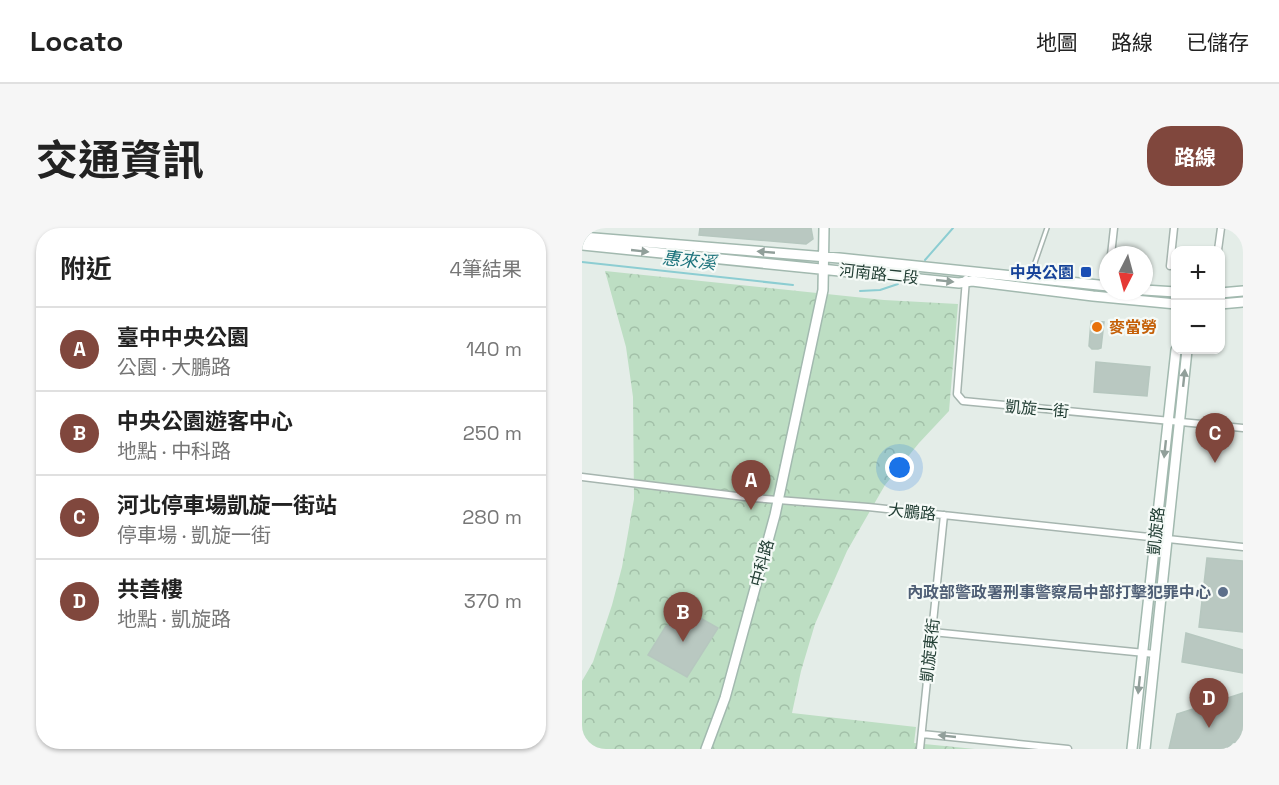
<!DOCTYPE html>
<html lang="zh-TW">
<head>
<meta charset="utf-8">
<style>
  body { margin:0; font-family:"Space Grotesk","Noto Sans TC",sans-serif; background:#f6f6f6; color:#222 }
  .controls { position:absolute; right:18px; top:18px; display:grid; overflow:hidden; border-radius:12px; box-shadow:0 2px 4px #0004 }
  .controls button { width:54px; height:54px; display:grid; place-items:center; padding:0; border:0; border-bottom:2px solid #e0e0e0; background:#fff; color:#222; font:30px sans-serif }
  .compass { position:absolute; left:517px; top:18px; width:54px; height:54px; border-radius:50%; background:#fff; box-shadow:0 2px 4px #0004; rotate:186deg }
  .you { position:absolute; left:318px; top:240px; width:21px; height:21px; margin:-15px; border:4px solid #fff; border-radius:50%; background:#1a73e8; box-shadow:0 0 0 9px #1a73e833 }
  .badge { display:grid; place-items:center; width:39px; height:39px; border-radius:50%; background:#80473d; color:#fff; font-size:20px; font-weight:700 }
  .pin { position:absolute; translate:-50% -50px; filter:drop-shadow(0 2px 3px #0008) }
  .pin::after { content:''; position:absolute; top:32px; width:21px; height:18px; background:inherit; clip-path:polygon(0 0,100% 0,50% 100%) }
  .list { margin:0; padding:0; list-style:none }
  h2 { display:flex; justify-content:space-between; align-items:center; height:78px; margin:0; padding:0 24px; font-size:26px }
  h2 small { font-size:20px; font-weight:400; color:#767676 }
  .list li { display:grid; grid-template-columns:39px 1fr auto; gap:18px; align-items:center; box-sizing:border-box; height:84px; padding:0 24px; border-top:2px solid #e0e0e0 }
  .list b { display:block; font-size:22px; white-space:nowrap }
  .list p { margin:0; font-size:20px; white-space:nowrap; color:#767676 }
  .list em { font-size:20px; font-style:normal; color:#767676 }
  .map { position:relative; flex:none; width:661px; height:521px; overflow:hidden; border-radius:24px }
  header { display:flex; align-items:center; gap:36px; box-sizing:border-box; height:84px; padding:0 30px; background:#fff; border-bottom:2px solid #e0e0e0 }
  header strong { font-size:28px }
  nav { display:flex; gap:33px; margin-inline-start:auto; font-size:21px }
  .intro { display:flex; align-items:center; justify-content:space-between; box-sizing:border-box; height:144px; padding:0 36px }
  h1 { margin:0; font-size:42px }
  .button { padding:15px 27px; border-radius:24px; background:#80473d; color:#fff; font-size:21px; font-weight:700 }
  main { display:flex; gap:36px; padding:0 36px }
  aside { flex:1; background:#fff; border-radius:24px; box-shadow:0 2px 4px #0004 }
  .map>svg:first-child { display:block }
  .park { fill:url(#park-crowns) }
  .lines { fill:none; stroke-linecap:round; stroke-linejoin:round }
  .stream { stroke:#8ccdd2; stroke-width:2 }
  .building { fill:#b9c8c1; stroke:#b6c7bf; stroke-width:1.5 }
  .lane-casing { stroke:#a6b5af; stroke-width:6 }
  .street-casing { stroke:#a6b5af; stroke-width:9 }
  .secondary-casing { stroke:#a2b9af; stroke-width:12 }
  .lane { stroke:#fff; stroke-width:3 }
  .street { stroke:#fff; stroke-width:6 }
  .secondary { stroke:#fff; stroke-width:9 }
  .oneway { fill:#919f9a }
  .transit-dot { fill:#1a4fb4; stroke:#f5faf7; stroke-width:2 }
  .food-dot { fill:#e8710a; stroke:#f5faf7; stroke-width:2 }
  .service-dot { fill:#5c6f8a; stroke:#f5faf7; stroke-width:2 }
  .labels { text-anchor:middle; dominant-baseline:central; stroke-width:4.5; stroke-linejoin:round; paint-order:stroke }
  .transit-label { font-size:16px; font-weight:bold; fill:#164399; stroke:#f5faf7; text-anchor:end }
  .street-label { font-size:16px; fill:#233f35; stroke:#f5faf7 }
  .food-label { font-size:16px; font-weight:bold; fill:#c56008; stroke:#f5faf7; text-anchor:start }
  .service-label { font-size:16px; font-weight:bold; fill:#4e5e75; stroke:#f5faf7; text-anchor:end }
  .water-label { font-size:18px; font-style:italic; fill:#1d747c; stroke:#f5faf7 }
</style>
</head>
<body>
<header>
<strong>Locato</strong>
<nav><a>地圖</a><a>路線</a><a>已儲存</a></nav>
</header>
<div class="intro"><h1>交通資訊</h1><a class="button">路線</a></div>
<main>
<aside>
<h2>附近<small>4筆結果</small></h2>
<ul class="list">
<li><span class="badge">A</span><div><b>臺中中央公園</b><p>公園 · 大鵬路</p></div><em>140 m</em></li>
<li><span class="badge">B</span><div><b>中央公園遊客中心</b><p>地點 · 中科路</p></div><em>250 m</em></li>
<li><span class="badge">C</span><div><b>河北停車場凱旋一街站</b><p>停車場 · 凱旋一街</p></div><em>280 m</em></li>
<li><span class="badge">D</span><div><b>共善樓</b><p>地點 · 凱旋路</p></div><em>370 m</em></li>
</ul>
</aside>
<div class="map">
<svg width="661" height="521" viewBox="0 0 661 521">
  <defs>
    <pattern id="park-crowns" width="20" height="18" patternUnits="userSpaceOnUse" patternTransform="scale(1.5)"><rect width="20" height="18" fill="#bddec3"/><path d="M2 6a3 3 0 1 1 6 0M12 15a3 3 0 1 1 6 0" fill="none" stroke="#a2c0a8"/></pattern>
  </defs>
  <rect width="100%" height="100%" fill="#e4ede8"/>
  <path class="park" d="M23 43 302 72 376 76 367 183 337 215 303 257 265 323 233 396 219 443 210 485 334 499 332 515 393 521H0V453L11 434 30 377 40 339 52 271 51 169 44 119Z"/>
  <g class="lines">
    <path class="stream" d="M343 32 371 0
      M0 34 211 57
      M278 63 298 62 316 56"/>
  </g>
  <path class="building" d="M118 0H229L231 11 224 16 128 8 117 7Z
    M509 93 522 94 519 120 516 121H510L507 118Z
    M514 134 568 139 565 168 512 164Z
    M625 330 661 333V404L617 399Z
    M104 382 136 400 105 449 66 427 84 398 96 397Z
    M604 405 661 422V445L600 434Z
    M661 465V518L651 514 645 521H587L595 486Z"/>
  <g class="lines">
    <g class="lane-casing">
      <path id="lane" d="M448 49 465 0"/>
    </g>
    <g class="street-casing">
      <path id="street" d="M636 22 639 0
        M529 27 532 0
        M588 38 592 0
        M384 51 375 166 381 173 661 200
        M0 249 171 270 286 279 661 319
        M350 404 573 426
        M340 506 486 521
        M338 521 362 287"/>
    </g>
    <g class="secondary-casing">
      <path id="secondary" d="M0 9 257 30 526 58
        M0 17 377 55 390 53 511 68 594 76
        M562 62 594 64
        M638 65 661 63
        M638 76 661 74
        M124 521 143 470 193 287 241 62 242 0
        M550 521 594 122
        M563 521 605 122"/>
    </g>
    <use href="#lane" class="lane"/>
    <use href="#street" class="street"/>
    <use href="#secondary" class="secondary"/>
  </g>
  <defs><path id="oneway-solid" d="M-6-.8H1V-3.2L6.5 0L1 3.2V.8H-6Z" transform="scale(1.5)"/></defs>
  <g class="oneway">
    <use href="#oneway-solid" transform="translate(58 23) rotate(6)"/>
    <use href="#oneway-solid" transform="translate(184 24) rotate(-175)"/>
    <use href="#oneway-solid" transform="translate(363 53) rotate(6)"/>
    <use href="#oneway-solid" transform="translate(602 150) rotate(-84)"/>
    <use href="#oneway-solid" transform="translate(583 221) rotate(96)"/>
    <use href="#oneway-solid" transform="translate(557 457) rotate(96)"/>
    <use href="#oneway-solid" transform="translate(365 508) rotate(-174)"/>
  </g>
  <rect class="transit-dot" x="498" y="38" width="12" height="12" rx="3"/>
  <circle class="food-dot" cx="515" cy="99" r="6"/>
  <circle class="service-dot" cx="641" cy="364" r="6"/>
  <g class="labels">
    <g class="transit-label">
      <text x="492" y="44">中央公園</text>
    </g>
    <g class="street-label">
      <text transform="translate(297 46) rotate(6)">河南路二段</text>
      <text transform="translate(455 181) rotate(5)">凱旋一街</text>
      <text transform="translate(330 284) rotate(6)">大鵬路</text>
      <text transform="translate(574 303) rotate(-84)">凱旋路</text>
      <text transform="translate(180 335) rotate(-75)">中科路</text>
      <text transform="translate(348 422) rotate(-84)">凱旋東街</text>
    </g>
    <g class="food-label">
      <text x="527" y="99">麥當勞</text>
    </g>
    <g class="service-label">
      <text x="629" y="364">內政部警政署刑事警察局中部打擊犯罪中心</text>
    </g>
    <g class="water-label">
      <text transform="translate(107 32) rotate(6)">惠來溪</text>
    </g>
  </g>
</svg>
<div class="controls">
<button>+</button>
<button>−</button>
</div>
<svg class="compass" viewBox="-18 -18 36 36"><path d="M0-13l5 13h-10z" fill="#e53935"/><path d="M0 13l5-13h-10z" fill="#767676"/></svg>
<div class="you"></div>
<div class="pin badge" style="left:169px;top:282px">A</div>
<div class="pin badge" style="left:101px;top:414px">B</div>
<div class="pin badge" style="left:633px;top:235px">C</div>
<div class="pin badge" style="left:627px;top:500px">D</div>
</div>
</main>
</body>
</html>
